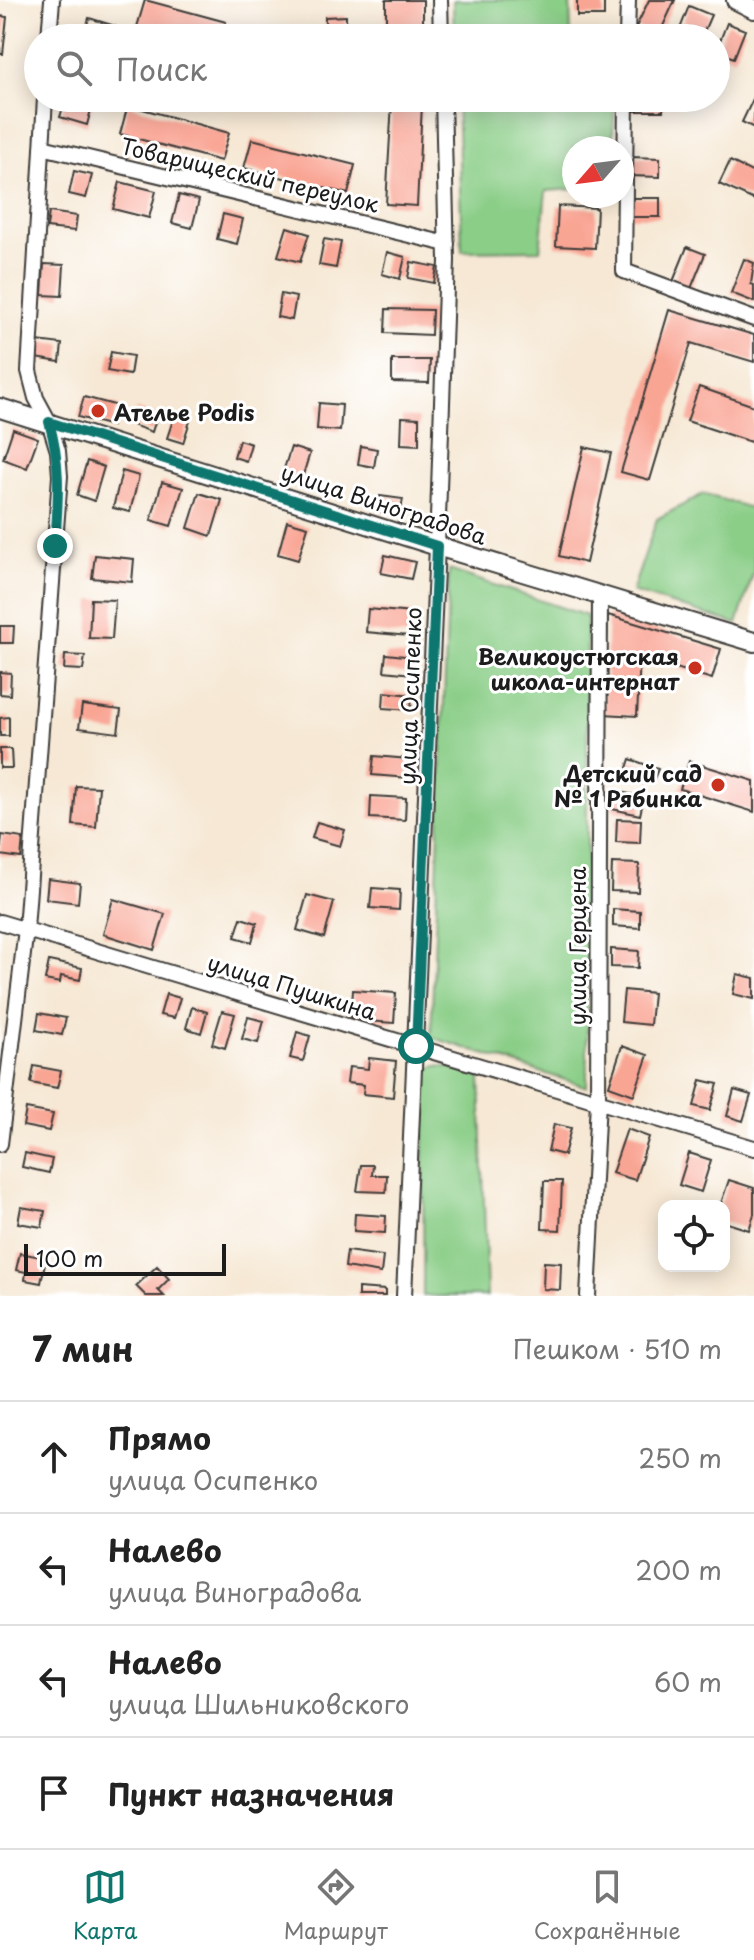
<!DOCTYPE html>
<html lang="ru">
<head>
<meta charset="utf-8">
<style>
  body { margin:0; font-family:"Playpen Sans",sans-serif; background:#f6f6f6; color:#222 }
  .controls { position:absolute; right:24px; bottom:24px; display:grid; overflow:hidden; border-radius:16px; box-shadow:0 4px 20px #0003 }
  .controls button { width:72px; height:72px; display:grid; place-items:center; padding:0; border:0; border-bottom:2px solid #e0e0e0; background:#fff; color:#222; font:40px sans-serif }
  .compass { position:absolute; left:562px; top:136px; width:72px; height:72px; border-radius:50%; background:#fff; box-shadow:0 4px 20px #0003; rotate:242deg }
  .scale { position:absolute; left:24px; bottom:20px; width:202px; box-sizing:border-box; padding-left:8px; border:4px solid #1c1c1c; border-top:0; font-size:22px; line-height:28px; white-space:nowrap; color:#1c1c1c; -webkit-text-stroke:6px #fff; paint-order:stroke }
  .stop { position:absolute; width:24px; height:24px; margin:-18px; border:6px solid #0f766e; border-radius:50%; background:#fff }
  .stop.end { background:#0f766e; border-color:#fff; box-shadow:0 2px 8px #0008 }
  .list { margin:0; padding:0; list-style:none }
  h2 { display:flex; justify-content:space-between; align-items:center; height:104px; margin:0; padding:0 32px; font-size:34px }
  h2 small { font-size:26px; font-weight:400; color:#767676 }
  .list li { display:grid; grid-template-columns:52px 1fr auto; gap:24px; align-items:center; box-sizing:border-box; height:112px; padding:0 32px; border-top:2px solid #e0e0e0 }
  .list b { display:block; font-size:30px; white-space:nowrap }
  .list p { margin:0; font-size:26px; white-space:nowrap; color:#767676 }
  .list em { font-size:26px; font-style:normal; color:#767676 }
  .icon { flex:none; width:44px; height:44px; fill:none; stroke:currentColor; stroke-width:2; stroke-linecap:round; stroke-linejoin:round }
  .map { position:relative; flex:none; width:754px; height:1296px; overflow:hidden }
  .search { position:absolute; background:#fff; box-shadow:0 4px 20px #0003; left:24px; right:24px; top:24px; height:88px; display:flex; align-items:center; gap:20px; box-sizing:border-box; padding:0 28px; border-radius:44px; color:#767676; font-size:30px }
  .sheet { height:552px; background:#fff }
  nav { display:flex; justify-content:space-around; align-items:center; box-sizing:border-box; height:112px; border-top:2px solid #e0e0e0; background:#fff; font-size:22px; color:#767676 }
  nav a { display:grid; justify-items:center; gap:4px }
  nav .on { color:#0f766e }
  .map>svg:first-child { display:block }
  .green { fill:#8ace87; stroke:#537552; stroke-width:2 }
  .building { fill:#f9a594 }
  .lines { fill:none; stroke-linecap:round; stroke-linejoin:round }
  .minor-casing { stroke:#3d3b38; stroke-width:18 }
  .tertiary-casing { stroke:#3d3b38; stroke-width:22 }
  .minor { stroke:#fff; stroke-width:14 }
  .tertiary { stroke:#fff; stroke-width:18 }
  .route { stroke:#0f766e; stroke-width:10 }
  .poi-dot { fill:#c8321e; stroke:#fff; stroke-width:3 }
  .labels { text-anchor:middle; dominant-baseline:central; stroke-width:6; stroke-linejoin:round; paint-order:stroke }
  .street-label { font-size:22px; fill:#1c1c1c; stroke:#fff }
  .poi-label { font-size:22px; font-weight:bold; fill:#1c1c1c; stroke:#fff; text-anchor:end }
</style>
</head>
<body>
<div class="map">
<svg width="754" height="1296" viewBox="0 0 754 1296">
  <rect width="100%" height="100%" fill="#fff"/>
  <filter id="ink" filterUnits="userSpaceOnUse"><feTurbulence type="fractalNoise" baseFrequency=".0125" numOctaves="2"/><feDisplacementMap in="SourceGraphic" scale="16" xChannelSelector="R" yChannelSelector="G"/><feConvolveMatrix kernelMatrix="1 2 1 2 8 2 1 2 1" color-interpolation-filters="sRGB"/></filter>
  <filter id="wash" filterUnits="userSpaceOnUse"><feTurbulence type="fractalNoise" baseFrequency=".006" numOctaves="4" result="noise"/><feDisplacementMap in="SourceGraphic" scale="32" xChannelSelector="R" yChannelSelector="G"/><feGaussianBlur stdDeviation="1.8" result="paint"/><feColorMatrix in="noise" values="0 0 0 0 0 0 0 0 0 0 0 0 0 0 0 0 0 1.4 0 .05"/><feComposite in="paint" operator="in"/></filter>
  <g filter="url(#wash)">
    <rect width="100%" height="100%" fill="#f6e8d4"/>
    <path class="green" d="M453 0H570L571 38H454Z
      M457 98H615L612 148H574V189L546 191 540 250 462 251Z
      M703 494 754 509V571L737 624 632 592 657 519Z
      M449 570 587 616V1087L431 1037Z
      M434 1066 449 1067 480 1077 487 1296H423L424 1085 425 1073Z"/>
    <g id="blocks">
      <path class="building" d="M145 0 226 22 221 38H173L137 27Z
        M386 0H423V38H386Z
        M577 0H604V16H577Z
        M649 0H675L658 37 636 27Z
        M689 6 711 15 701 38H686L678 34Z
        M0 16 7 17 3 54H0Z
        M346 16V38H325V17Z
        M89 18 115 26 112 38H83Z
        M727 23 745 30 734 58 716 51Z
        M754 97V128L742 122Z
        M66 98H94L87 125 60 117Z
        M633 98H664L663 111H633Z
        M392 102 422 104 417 206 386 204Z
        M128 105 229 133 221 161 120 134Z
        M252 139 355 165 348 194 244 168Z
        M630 157 660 158V177L630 176Z
        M730 161 754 173V200L719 184Z
        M74 171 92 175 86 198 69 194Z
        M120 182 156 191 149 218 113 209Z
        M179 195 199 200 192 228 172 223Z
        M630 198H660V217H630Z
        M558 206 597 208 595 248 556 246Z
        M49 212 77 216 75 231 47 228Z
        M223 214 243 219 237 244 217 239Z
        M287 227 309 234 300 262 278 256Z
        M324 239 341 242 336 268 319 265Z
        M687 247 705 254 690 291 672 284Z
        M387 252 405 257 400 279 382 274Z
        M744 259 754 263 751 284 754 285V302L731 293Z
        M411 262 437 267 434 283 408 278Z
        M44 264 64 265 62 296 42 295Z
        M281 294 296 297 292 320 277 317Z
        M386 309 432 310 431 335 385 333Z
        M669 310 754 335V362L691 343 650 480 621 472Z
        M37 341 62 344 60 362 35 358Z
        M111 352 133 356 130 375 107 371Z
        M392 360H430L429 383 392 382Z
        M699 387 754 406V443L687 421Z
        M84 397 118 406 112 426 78 417Z
        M319 403 342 405 340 431 317 429Z
        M137 409 157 416 152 432 132 425Z
        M174 417 190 421 183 443 167 438Z
        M402 417 419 418V445L401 444Z
        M13 429 38 438 27 468 3 459Z
        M239 440 251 444 246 461 234 457Z
        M361 446 377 449 374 467 358 464Z
        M291 447 310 453 302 478 283 472Z
        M584 447 611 453 586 563 559 556Z
        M87 461 104 467 94 501 77 495Z
        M122 471 139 476 130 512 113 508Z
        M162 482 183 488 171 526 151 520Z
        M199 493 222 500 211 536 188 528Z
        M380 496 403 499 400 514 378 511Z
        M287 521 308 527 298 560 278 554Z
        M95 555 134 559 132 582 92 578Z
        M385 555 415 562 411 579 381 573Z
        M91 599 115 600 112 639 89 638Z
        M368 609 412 613 409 636 366 632Z
        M608 615 721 649 712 679 640 657 637 716 604 714Z
        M0 626H14L13 643H0Z
        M386 654 414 657 413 674 384 671Z
        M65 655 85 656 83 670 64 669Z
        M0 672 11 673 10 695 0 694Z
        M384 692 412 695 411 710 383 708Z
        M82 705 121 710 118 733 79 728Z
        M9 717V736H0V718Z
        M0 749H11L12 768H0Z
        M374 756 409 759 408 778 372 775Z
        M630 759 658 769 653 781 626 771Z
        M689 761 754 781V812L680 789Z
        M76 786 99 787 96 827 73 825Z
        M615 791 644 797 640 815 612 809Z
        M371 796 406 798 405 820 370 818Z
        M617 819 641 820 640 843 616 842Z
        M317 822 345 830 340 846 312 838Z
        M2 835 23 838 21 858 0 855Z
        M612 863 639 864 638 892 611 891Z
        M48 879 80 883 78 903 46 899Z
        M372 888 400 890 399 910 370 908Z
        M307 895 334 902 324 938 297 930Z
        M113 899 165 914 154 950 103 934Z
        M613 909 640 911V928L613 926Z
        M241 918 257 923 252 942 235 937Z
        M611 949 639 951 638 968 611 967Z
        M49 961 82 968 80 980 61 976 60 983 45 980Z
        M737 974 754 978V999L733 994Z
        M353 990 396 993 394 1023 351 1020Z
        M624 990 653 993 650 1025 621 1022Z
        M166 994 180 998 174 1018 160 1015Z
        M192 1007 207 1012 201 1033 186 1028Z
        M222 1011 235 1014 225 1048 212 1044Z
        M39 1013 66 1018 62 1035 36 1030Z
        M248 1017 264 1021 258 1043 242 1039Z
        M297 1032 310 1036 303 1061 290 1058Z
        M622 1046 648 1055 634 1095 609 1086Z
        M369 1058 396 1061 393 1097 363 1094 364 1085 347 1083 349 1067 368 1069Z
        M34 1066 61 1071 57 1088 31 1083Z
        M701 1080 718 1084 710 1110 694 1106Z
        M734 1090 751 1095 743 1121 727 1116Z
        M26 1109 53 1114 49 1131 23 1126Z
        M554 1124 571 1128 564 1155 548 1151Z
        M627 1129 649 1137 635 1180 612 1173Z
        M25 1153 52 1159 49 1173 22 1167Z
        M689 1153 711 1160 701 1192 679 1185Z
        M361 1165H373L372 1175H387L386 1192 357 1191Z
        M729 1180 754 1188V1214L749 1230 724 1222V1206H720Z
        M544 1181H562L560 1230 542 1229Z
        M21 1207 45 1211 42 1227 18 1223Z
        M355 1214 386 1216 385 1233 354 1231Z
        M347 1251 383 1256 381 1273 345 1267Z
        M20 1253 46 1258 41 1283 25 1280 26 1272 16 1270Z
        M544 1262 561 1263 560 1290 543 1289Z
        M157 1266 169 1279 158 1290 164 1296H146L136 1286Z
        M358 1288 385 1290V1296H358Z"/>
    </g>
  </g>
  <g filter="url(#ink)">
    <use href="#blocks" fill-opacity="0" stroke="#3d3b38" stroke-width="2"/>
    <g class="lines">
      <g class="minor-casing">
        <path id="minor" d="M440 0 441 38
          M49 38 52 0
          M627 38 628 0
          M626 98 624 271 754 319
          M42 147 447 244
          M0 922 754 1148
          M0 1144 26 929 60 476 58 451 49 422 36 398 29 371 45 98
          M404 1296 437 546 447 260 443 98
          M588 1296 598 1101 600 595"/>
      </g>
      <g class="tertiary-casing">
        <path id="tertiary" d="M736 0 754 9
          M0 408 437 546 754 642"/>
      </g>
      <use href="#minor" class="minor"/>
      <use href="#tertiary" class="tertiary"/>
    </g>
  </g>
  <g class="lines" filter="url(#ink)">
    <path class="route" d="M55 546C58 499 62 468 49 422L437 546 416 1046"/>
  </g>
  <g class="poi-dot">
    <circle cx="98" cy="411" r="8"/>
    <circle cx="695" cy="668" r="8"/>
    <circle cx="718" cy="785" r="8"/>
  </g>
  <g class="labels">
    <g class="street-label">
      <text transform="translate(250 174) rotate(13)">Товарищеский переулок</text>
      <text transform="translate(384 503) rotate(18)">улица Виноградова</text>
      <text transform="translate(409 696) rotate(-88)">улица Осипенко</text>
      <text transform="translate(576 946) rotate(-90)">улица Герцена</text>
      <text transform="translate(292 986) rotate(17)">улица Пушкина</text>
    </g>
    <g class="poi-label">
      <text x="114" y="411" text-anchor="start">Ателье Podis</text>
      <text x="679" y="655">Великоустюгская<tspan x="679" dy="25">школа-интернат</tspan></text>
      <text x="702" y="772">Детский сад<tspan x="702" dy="25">№ 1 Рябинка</tspan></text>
    </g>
  </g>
</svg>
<div class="controls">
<button><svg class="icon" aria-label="locate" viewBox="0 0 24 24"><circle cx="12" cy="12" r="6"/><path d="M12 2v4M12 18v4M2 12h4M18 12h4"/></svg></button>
</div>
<svg class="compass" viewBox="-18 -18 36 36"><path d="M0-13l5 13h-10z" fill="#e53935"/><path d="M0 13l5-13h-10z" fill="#767676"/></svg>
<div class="scale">100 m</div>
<div class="stop" style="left:416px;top:1046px"></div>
<div class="stop end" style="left:55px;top:546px"></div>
<div class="search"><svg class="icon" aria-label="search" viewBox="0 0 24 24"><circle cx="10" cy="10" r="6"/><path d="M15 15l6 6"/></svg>Поиск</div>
</div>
<section class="sheet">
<h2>7 мин<small>Пешком · 510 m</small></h2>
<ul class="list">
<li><svg class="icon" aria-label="ahead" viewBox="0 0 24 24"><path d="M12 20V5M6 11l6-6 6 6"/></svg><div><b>Прямо</b><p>улица Осипенко</p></div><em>250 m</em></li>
<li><svg class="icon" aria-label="left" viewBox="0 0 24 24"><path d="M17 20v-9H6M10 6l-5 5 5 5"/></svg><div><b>Налево</b><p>улица Виноградова</p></div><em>200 m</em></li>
<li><svg class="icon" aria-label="left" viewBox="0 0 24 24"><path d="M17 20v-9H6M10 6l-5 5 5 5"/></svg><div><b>Налево</b><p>улица Шильниковского</p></div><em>60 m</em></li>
<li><svg class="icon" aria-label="arrive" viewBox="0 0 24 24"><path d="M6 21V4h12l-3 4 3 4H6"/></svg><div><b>Пункт назначения</b></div></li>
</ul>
</section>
<nav>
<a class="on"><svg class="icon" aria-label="map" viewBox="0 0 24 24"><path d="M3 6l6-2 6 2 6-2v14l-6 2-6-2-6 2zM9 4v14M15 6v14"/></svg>Карта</a>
<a><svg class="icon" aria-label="directions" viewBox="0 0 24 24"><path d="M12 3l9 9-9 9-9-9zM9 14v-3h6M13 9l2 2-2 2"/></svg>Маршрут</a>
<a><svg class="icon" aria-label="saved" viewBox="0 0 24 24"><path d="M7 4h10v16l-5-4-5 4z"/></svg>Сохранённые</a>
</nav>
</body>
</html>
